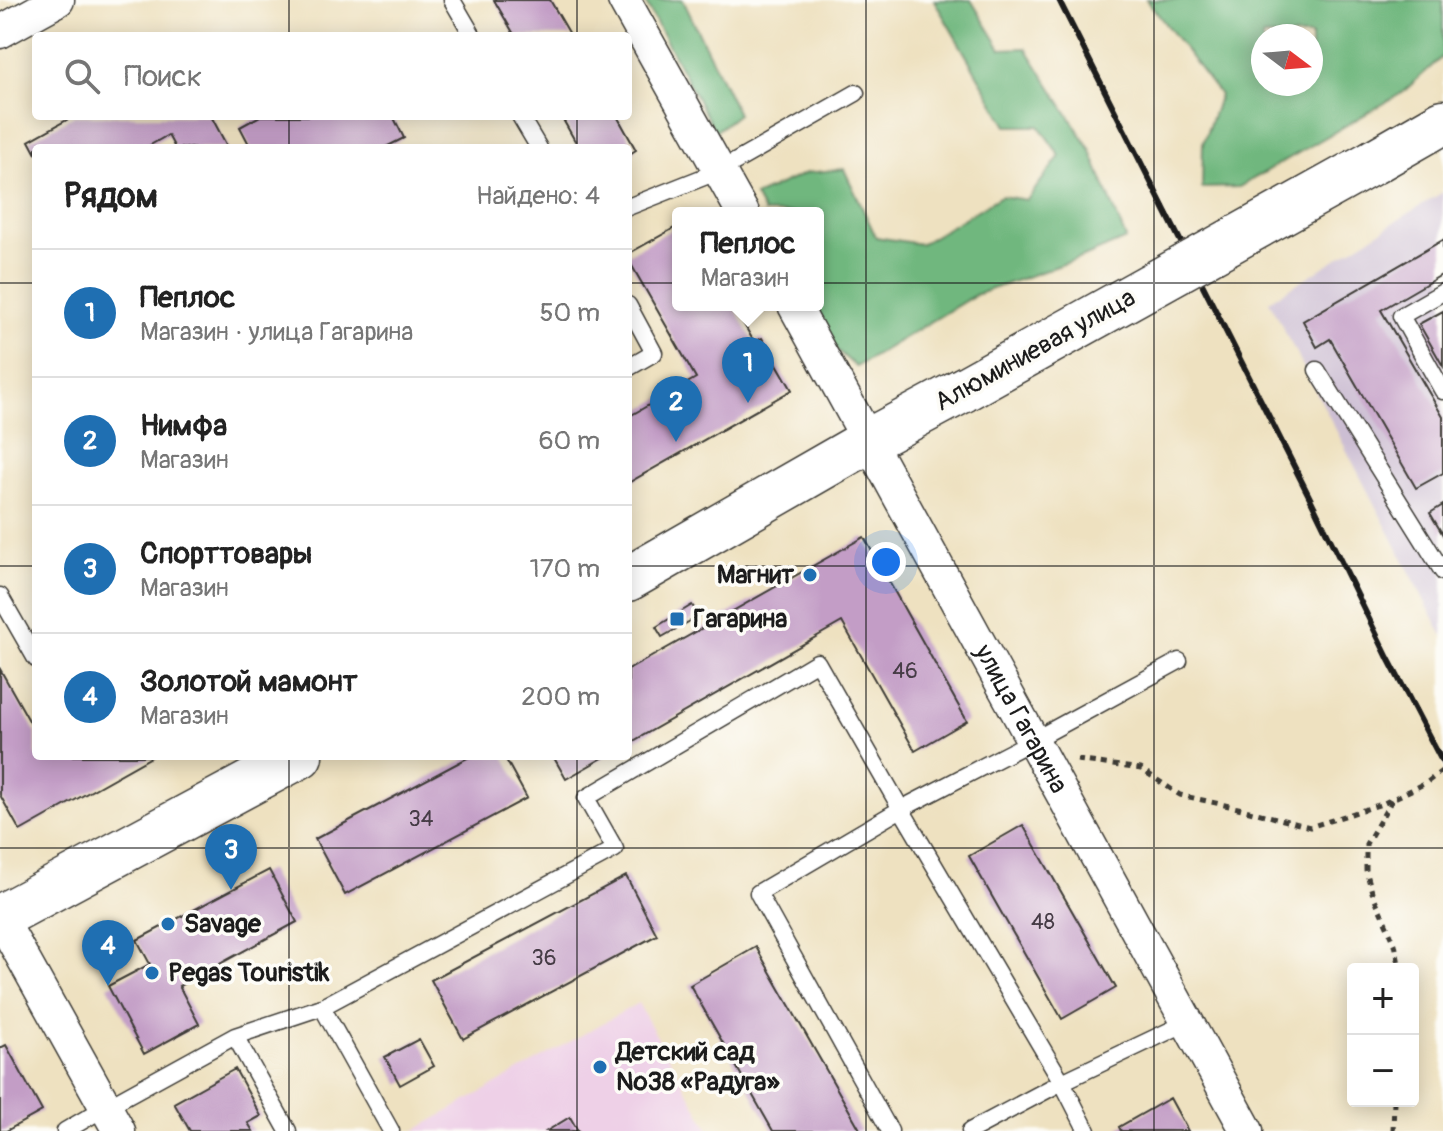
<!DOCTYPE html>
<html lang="ru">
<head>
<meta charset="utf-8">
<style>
  body { margin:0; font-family:Pangolin,sans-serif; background:#f2f2f2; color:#222 }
  .controls { position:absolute; right:24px; bottom:24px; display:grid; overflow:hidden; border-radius:8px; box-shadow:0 4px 20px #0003 }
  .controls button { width:72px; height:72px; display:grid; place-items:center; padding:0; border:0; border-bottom:2px solid #e0e0e0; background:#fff; color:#222; font:40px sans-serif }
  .compass { position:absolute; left:1251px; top:24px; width:72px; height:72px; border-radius:50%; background:#fff; box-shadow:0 4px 20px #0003; rotate:106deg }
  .you { position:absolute; left:886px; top:562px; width:28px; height:28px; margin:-20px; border:6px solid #fff; border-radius:50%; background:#1a73e8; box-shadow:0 0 0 12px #1a73e833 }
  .badge { display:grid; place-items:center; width:52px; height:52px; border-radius:50%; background:#1f6fb2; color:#fff; font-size:26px; font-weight:700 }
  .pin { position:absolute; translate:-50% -66px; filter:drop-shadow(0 2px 4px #0008) }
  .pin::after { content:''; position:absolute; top:42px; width:28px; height:24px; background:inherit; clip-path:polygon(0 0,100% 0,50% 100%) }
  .popup { position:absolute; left:672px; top:207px; width:152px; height:104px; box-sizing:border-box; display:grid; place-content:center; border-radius:8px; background:#fff; filter:drop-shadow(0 2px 6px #0005); font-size:26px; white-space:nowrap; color:#767676 }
  .popup b { font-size:30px; color:#222 }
  .popup::after { content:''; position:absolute; left:50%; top:100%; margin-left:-16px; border:16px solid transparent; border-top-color:#fff }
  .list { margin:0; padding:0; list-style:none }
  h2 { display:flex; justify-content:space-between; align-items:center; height:104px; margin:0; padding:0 32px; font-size:34px }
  h2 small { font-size:26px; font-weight:400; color:#767676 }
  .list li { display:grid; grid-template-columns:52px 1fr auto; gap:24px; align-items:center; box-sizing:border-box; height:128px; padding:0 32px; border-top:2px solid #e0e0e0 }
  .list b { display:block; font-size:30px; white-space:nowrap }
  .list p { margin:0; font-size:26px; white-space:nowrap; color:#767676 }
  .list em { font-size:26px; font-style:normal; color:#767676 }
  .icon { flex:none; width:44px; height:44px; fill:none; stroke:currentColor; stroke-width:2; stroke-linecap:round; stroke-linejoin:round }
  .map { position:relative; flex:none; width:1443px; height:1131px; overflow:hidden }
  .search { position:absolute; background:#fff; box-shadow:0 4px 20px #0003; left:32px; top:32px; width:600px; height:88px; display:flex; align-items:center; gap:20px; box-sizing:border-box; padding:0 28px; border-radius:8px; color:#767676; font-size:30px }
  .panel { position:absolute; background:#fff; box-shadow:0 4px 20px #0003; left:32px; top:144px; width:600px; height:616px; border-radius:8px }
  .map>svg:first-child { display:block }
  .built { fill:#eed0e7 }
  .industrial { fill:#ccbed3 }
  .forest { fill:#6fb77e; stroke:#466a4d; stroke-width:2; fill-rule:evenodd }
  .building { fill:#c39dc6 }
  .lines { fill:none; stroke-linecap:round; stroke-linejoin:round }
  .lane-casing { stroke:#3c3a35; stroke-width:19 }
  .street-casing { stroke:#3c3a35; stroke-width:35 }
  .secondary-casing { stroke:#3c3a35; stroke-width:47 }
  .path { stroke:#3c3a35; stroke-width:5; stroke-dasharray:6 6; stroke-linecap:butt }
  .lane { stroke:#fff; stroke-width:16 }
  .street { stroke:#fff; stroke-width:32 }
  .secondary { stroke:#fff; stroke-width:44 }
  .rail { stroke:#1c1c1c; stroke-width:6 }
  .secondary-bridge-casing { stroke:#3c3a35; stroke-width:47; stroke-linecap:butt }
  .secondary-bridge { stroke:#fff; stroke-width:44 }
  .grid { fill:none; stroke:#1c1c1c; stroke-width:2; stroke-opacity:0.55 }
  .poi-dot { fill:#1f6fb2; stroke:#fdfcf7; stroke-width:3 }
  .labels { text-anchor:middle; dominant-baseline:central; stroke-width:7; stroke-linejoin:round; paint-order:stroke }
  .number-label { font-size:22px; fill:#463c46 }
  .street-label { font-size:26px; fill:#1c1c1c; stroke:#fdfcf7 }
  .poi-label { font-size:26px; font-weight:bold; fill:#1c1c1c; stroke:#fdfcf7; text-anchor:start }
</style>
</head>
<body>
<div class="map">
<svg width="1443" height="1131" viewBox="0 0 1443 1131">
  <rect width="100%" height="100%" fill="#fdfcf7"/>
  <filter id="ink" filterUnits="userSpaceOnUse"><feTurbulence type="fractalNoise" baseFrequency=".0125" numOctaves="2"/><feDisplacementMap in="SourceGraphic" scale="16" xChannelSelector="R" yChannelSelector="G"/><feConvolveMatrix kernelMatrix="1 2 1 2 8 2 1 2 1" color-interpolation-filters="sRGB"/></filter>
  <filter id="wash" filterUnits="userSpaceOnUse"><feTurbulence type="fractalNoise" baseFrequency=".006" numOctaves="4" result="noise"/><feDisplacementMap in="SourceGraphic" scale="32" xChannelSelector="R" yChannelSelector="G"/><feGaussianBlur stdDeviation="1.8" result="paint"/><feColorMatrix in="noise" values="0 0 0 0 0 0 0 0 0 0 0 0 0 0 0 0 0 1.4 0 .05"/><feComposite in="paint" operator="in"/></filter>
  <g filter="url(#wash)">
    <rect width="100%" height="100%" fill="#eee1c0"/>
    <path class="built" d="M638 1003 710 1131H414Z"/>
    <path class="industrial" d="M1443 192V636L1269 301Z"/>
    <path class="forest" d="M644 0H683L738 114 715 132Z
      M934 0H971L1001 49 1026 48 1090 149 1126 239 1086 256 975 295 856 367 831 345 811 305H818V213H764L755 196 806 173 844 169 876 237 921 244 1001 196 1027 200 1060 156 1039 126H1007Z
      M1147 0H1443V56L1402 93 1239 187 1202 188 1203 143 1220 95ZM1263 36H1311V84H1263Z"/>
    <g id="blocks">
      <path class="building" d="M494 0H550L571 36H515Z
        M74 116H211L228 148H175L168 135 145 148H36V154L29 141Z
        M260 116H393L404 138 384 148H251L240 127Z
        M561 116H617L636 150 628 155V148H579Z
        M678 226V305H733L754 342 762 338 792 390 628 483V417L696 378 628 259V254Z
        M1443 240V274L1381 310 1443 417V473L1416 488 1330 339 1317 347 1303 321Z
        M1443 311V366L1419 324Z
        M1443 505V535L1430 513Z
        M864 537 967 721 915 751 842 622 628 744V670Z
        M692 605 699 616 662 637 656 627Z
        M0 669 36 733V756H153L20 831 0 795Z
        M471 756H504L527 798 345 895 315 839Z
        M553 756H606L566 779Z
        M1023 825 1116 988 1062 1019 969 856Z
        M269 870 297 922 179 986 199 1024 144 1054 108 986 150 964 137 940Z
        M626 876 657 935 463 1039 431 980Z
        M756 947 861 1131H773L690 985Z
        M419 1039 434 1066 400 1085 385 1057Z
        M6 1045 42 1111 6 1131H0V1048Z
        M235 1069 261 1116 248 1123 253 1131H190L174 1103Z
        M1170 1098 1188 1131H1121L1119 1127Z
        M570 1117 578 1131H547Z"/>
    </g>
  </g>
  <g filter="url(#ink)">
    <use href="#blocks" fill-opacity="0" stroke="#3c3a35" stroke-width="2"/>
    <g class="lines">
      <g class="lane-casing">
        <path id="lane" d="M452 0 473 36
          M520 116 539 148
          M628 207 719 171 856 93
          M1443 292 1401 316 1443 391
          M628 305 654 353 628 368
          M1317 370 1443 572
          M0 596 36 659
          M235 1036 322 1007
          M65 1131 106 1107 235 1036 288 1131
          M391 1131 322 1007 615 849 586 798 817 662 901 809 1062 1082 1087 1131
          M890 1131 758 893 901 809 1034 740 1179 661
          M970 1131 1062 1082 1188 1022"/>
      </g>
      <g class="street-casing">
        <g id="street">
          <path d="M624 0 743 213"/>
          <path d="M0 32 58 0"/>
          <path id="s1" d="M794 305 1247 1131"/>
          <path d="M0 917 119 1131"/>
        </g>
      </g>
      <g class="secondary-casing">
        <path id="secondary" d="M1375 161 1443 122
          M628 579 870 440 963 390
          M0 917 300 756"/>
      </g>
      <path class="path" d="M1077 760 1141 769 1180 795 1238 808 1310 827 1382 804 1426 783 1443 770
        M1392 800 1366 844V870L1372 892 1395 944 1400 969
        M1393 1131 1394 1101"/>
      <use href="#lane" class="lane"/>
      <use href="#street" class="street"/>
      <use href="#secondary" class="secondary"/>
      <path class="rail" d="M1059 0 1310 498 1388 658 1443 763"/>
      <g class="secondary-bridge-casing">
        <path id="secondary-bridge" d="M963 390 1375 161"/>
      </g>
      <use href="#secondary-bridge" class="secondary-bridge"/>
    </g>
  </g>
  <path class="grid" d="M289 0V36M577 0V36M866 0V1131M1154 0V1131M289 116V148M577 116V148M0 283H36M628 283H1443M0 566H36M628 566H1443M289 756V1131M577 756V1131M0 848H1443"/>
  <g class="poi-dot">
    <circle cx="810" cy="575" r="8"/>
    <rect x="669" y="611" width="16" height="16" rx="4"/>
    <circle cx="168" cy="924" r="8"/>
    <circle cx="152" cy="973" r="8"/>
    <circle cx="600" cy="1067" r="8"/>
  </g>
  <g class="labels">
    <g class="number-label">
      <text x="905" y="671">46</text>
      <text x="421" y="819">34</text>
      <text x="1043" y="922">48</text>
      <text x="544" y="958">36</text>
    </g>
    <g class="street-label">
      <text transform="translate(1035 350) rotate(-29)">Алюминиевая улица</text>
      <text stroke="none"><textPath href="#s1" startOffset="472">улица Гагарина</textPath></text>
    </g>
    <g class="poi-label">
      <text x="794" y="575" text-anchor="end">Магнит</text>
      <text x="693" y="619">Гагарина</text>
      <text x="184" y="924">Savage</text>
      <text x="168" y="973">Pegas Touristik</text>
      <text x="616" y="1052">Детский сад<tspan x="616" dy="30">№38 «Радуга»</tspan></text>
    </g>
  </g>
</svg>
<div class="controls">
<button>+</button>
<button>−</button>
</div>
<svg class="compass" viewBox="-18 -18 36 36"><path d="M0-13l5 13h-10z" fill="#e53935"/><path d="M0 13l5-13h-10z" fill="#767676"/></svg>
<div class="you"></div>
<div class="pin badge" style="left:748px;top:403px">1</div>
<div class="popup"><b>Пеплос</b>Магазин</div>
<div class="pin badge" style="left:676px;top:442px">2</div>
<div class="pin badge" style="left:231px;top:890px">3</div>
<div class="pin badge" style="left:108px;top:986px">4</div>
<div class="search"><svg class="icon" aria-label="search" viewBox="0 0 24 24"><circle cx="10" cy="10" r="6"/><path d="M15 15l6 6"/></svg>Поиск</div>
<section class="panel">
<h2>Рядом<small>Найдено: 4</small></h2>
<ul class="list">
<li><span class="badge">1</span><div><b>Пеплос</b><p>Магазин · улица Гагарина</p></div><em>50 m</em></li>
<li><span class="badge">2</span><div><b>Нимфа</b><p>Магазин</p></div><em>60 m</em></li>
<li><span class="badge">3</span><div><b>Спорттовары</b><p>Магазин</p></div><em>170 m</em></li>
<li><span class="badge">4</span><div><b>Золотой мамонт</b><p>Магазин</p></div><em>200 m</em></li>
</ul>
</section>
</div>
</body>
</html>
